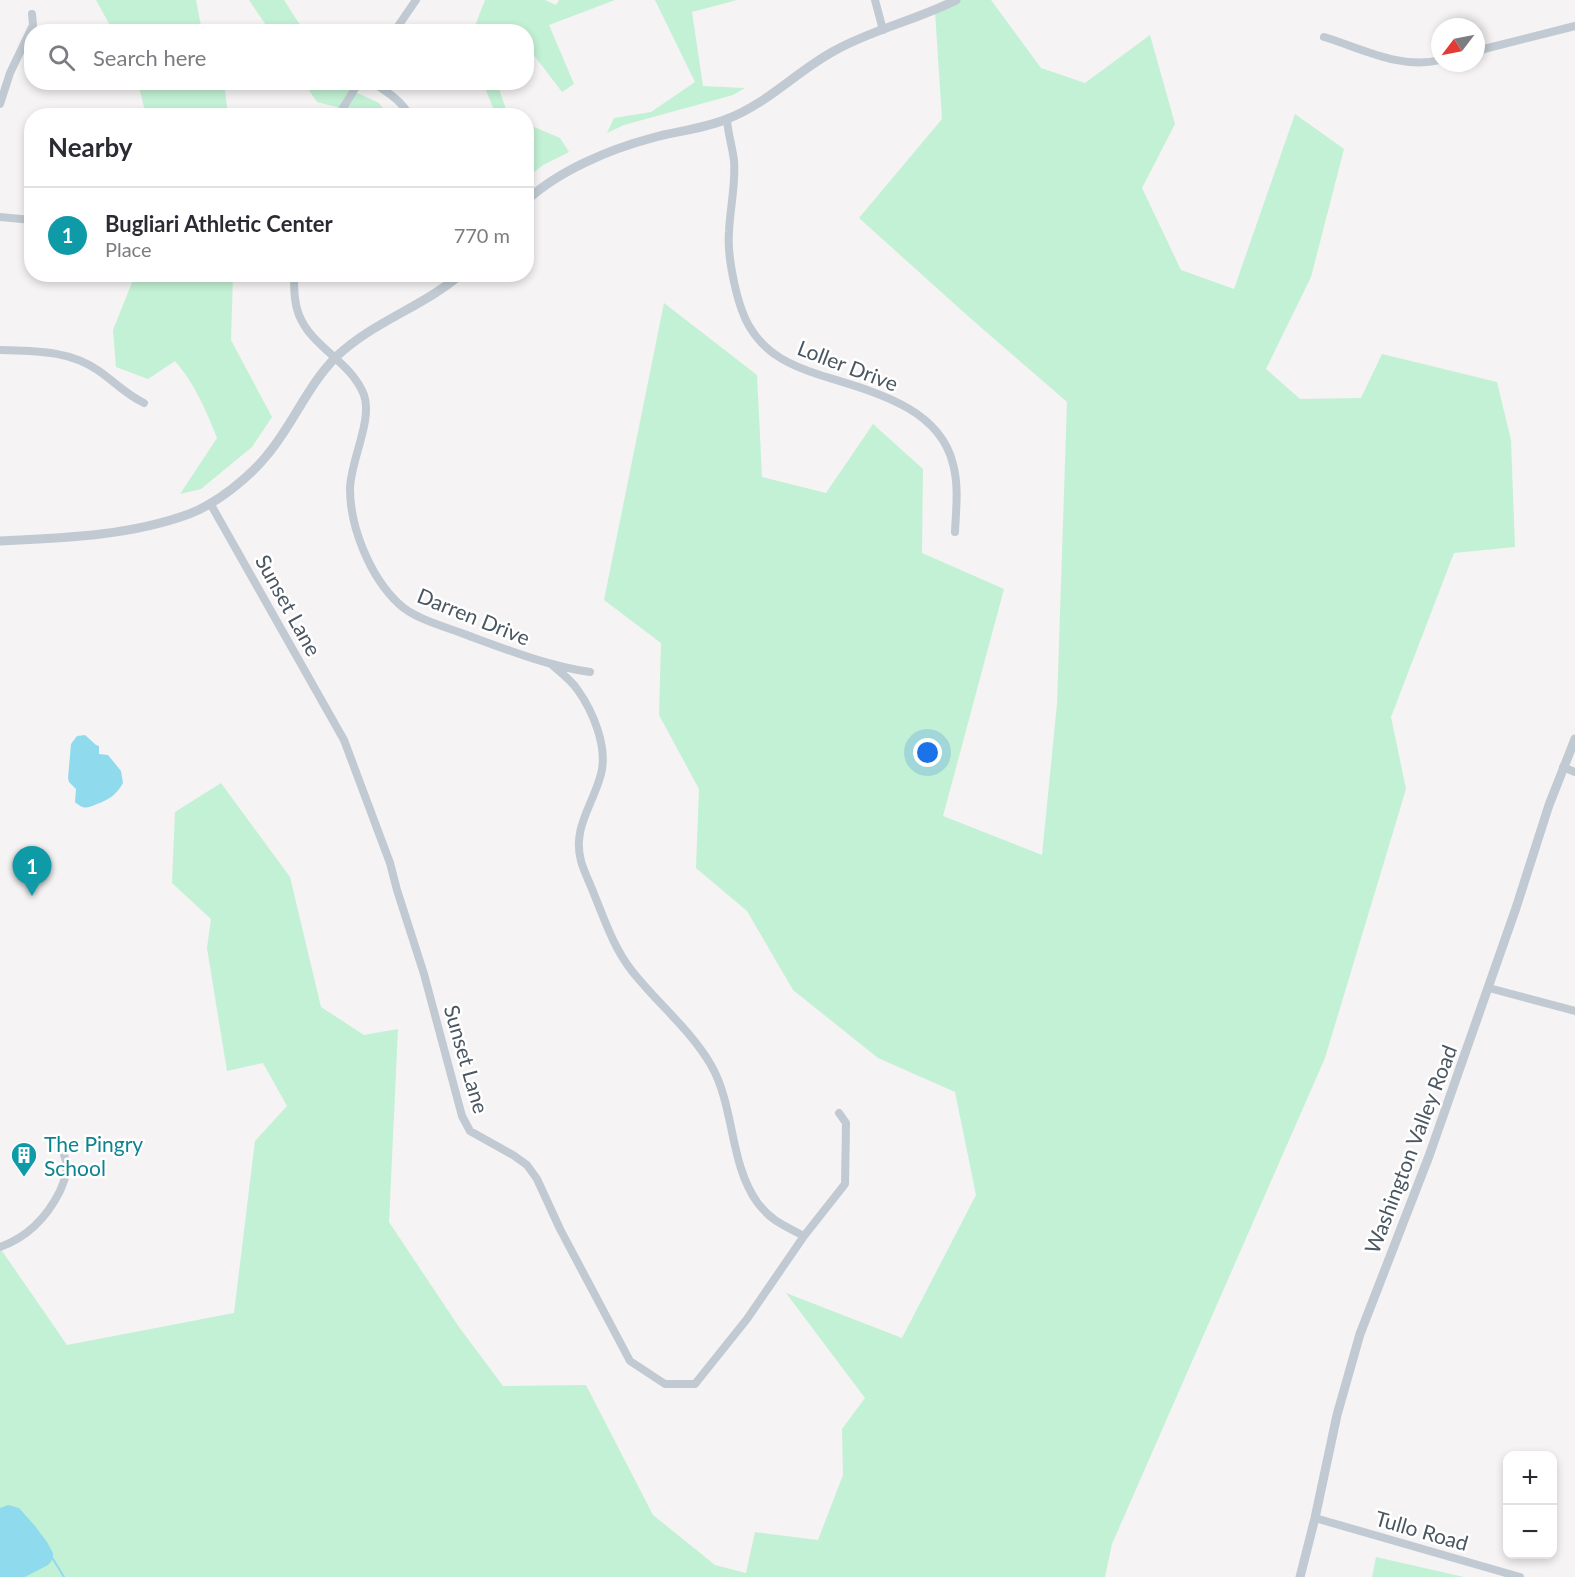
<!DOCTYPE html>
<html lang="en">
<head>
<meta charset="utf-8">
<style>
  body { margin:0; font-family:Lato,sans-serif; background:#f2f2f3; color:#2b2b33 }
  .controls { position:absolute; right:18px; bottom:18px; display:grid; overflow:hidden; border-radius:12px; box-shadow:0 3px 9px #0003 }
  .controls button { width:54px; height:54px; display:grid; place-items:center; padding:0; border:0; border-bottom:2px solid #e1e1e2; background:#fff; color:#2b2b33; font:30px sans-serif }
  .compass { position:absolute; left:1431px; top:18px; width:54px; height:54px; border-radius:50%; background:#fff; box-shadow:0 3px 9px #0003; rotate:238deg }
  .you { position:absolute; left:928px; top:753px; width:21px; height:21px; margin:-15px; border:4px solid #fff; border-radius:50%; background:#1a73e8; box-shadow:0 0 0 9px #1a73e833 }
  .badge { display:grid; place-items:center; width:39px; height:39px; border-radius:50%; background:#b45309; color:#fff; font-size:20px; font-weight:700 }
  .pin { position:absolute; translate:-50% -50px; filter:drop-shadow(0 2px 3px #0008) }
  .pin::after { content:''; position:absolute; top:32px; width:21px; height:18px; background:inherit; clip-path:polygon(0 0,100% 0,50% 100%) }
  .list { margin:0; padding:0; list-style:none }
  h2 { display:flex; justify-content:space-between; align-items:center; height:78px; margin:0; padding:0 24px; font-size:26px }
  h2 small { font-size:20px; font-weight:400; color:#7c7c81 }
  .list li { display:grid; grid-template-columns:39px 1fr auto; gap:18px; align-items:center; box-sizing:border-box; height:96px; padding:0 24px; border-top:2px solid #e1e1e2 }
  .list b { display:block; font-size:22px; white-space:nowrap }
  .list p { margin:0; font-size:20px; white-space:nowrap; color:#7c7c81 }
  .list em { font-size:20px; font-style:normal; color:#7c7c81 }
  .icon { flex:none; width:33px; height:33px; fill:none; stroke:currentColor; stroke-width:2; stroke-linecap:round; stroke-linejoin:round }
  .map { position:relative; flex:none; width:1575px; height:1577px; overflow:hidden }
  .search { position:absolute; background:#fff; box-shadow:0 3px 9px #0003; left:24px; top:24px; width:510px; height:66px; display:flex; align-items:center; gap:15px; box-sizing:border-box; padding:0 21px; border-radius:24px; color:#7c7c81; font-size:22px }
  .panel { position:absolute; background:#fff; box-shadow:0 3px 9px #0003; left:24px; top:108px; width:510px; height:174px; border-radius:24px }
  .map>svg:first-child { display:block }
  .green { fill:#c3f1d5 }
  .water { fill:#90daee }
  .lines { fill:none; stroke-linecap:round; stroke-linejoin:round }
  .stream { stroke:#90daee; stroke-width:2 }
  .minor { stroke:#c1cad2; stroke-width:8 }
  .tertiary { stroke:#c1cad2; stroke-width:9 }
  .labels { text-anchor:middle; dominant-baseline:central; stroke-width:5; stroke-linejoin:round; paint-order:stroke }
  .street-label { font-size:21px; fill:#4a5661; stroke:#fff }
  .culture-label { font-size:21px; fill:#0d838f; stroke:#fff; text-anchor:start }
</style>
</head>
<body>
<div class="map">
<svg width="1575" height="1577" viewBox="0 0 1575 1577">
  <rect width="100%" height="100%" fill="#f5f3f3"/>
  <path class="green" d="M96 0H196L202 31H113Z
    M249 0H284L304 31H270Z
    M485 0H545L556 5 559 0H615L549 25 574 84 562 92 527 46 526 32 473 31Z
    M655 0H737L692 12 703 86 745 88 733 95 624 125 607 133 614 118 651 112 695 82Z
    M956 0H991L1041 68 1085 83 1150 35 1175 124 1142 188 1181 270 1234 289 1295 114 1344 149 1311 277 1266 369 1300 399 1361 398 1382 354 1497 382 1511 440 1515 547 1454 553 1391 717 1406 789 1325 1058 1112 1544 1105 1577H0V1248L67 1345 234 1313 255 1141 287 1106 263 1063 227 1071 207 948 211 919 172 883 175 812 221 783 290 877 321 1007 364 1035 398 1029 389 1222 459 1327 503 1386 586 1385 653 1515 715 1565 746 1573 755 1532 818 1540 843 1475 842 1429 865 1398 786 1293 902 1338 976 1195 955 1092 878 1058 793 990 747 911 696 868 699 789 659 715 661 643 604 600 664 303 757 375 762 477 826 493 873 424 923 469 922 553 1004 589 943 816 1042 855 1057 704 1067 402 969 317 859 218 942 119 935 11Z
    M138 83H224L228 115H146Z
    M304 83H336L379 103 388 115H362L360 113 317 102Z
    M483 83H497L508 115H496Z
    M527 124 560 138 569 152 543 165 527 178Z
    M135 275H233L231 340 272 417 252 447 201 489 180 494 217 438C206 410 195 384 175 361L148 379 116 367 113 330Z
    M1376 1557 1464 1577H1372Z"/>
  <path class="water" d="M85 735 96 745 99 746V754L108 755 121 771 123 783C116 795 110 799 97 804 87 808 84 810 75 802L76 789 69 782 68 778 71 744 77 736Z
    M8 1505 19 1508 35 1526 47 1542 53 1553V1559L48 1565 25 1577H0V1508Z"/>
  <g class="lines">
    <path class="stream" d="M53 1559 64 1577"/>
    <path class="minor" d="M875 0 883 30
      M394 32 416 0
      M1324 37C1361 48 1401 70 1440 60
      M1476 51 1575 26
      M372 82C387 92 401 100 410 116
      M0 104 10 73 33 25 32 14
      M338 116 359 82
      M727 120C728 133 732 146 734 160 736 184 730 208 729 232 727 257 737 308 751 329 767 355 792 366 820 375 870 391 939 406 953 464 959 486 956 510 955 532
      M0 217 32 220
      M294 274C294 288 294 302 299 315 312 348 351 361 364 395 373 420 350 462 350 489 350 527 370 577 399 604 415 619 443 626 464 634 505 649 547 666 590 672
      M0 350C34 351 69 350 99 371 115 382 125 394 144 403
      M210 503 344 740 390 863 397 890 424 974 462 1116 470 1131 513 1155 527 1165 537 1179 560 1229 630 1361 665 1384H695L747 1319 804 1236 845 1184 846 1123 839 1113
      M551 664C560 672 571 680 577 689 593 711 608 747 601 774 593 805 572 828 581 861 584 872 590 883 594 894 605 921 614 948 632 971 657 1003 690 1029 711 1065 735 1107 729 1162 757 1202 771 1221 783 1225 804 1236
      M1563 767 1575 772
      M1489 988 1575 1011
      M0 1247C28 1237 47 1217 60 1191 65 1179 70 1168 64 1155
      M1315 1518 1520 1577"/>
    <path class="tertiary" d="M526 201C558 171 610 149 652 138 677 131 703 129 727 119 767 104 797 71 834 51 873 29 917 20 956 0
      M0 541C63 538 129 536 189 514 216 504 250 477 268 454 293 424 308 385 336 357 372 322 423 307 461 274
      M1300 1577 1315 1518 1337 1415 1360 1334 1429 1156 1516 908 1549 805 1575 739"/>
  </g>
  <defs>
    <g id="building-pin" transform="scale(1.35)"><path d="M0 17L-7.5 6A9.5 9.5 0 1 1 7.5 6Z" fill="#0f9aa8" stroke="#fff"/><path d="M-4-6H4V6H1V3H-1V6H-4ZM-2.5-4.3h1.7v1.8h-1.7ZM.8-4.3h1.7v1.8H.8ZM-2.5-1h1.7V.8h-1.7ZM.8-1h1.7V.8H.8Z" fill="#fff"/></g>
  </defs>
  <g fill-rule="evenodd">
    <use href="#building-pin" x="24" y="1155"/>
  </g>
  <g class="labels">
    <g class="street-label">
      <text transform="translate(848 365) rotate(21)">Loller Drive</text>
      <text transform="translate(289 605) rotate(61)">Sunset Lane</text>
      <text transform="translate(474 616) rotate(22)">Darren Drive</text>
      <text transform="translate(467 1059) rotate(74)">Sunset Lane</text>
      <text transform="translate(1410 1149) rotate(-69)">Washington Valley Road</text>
      <text transform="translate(1422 1530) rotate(16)">Tullo Road</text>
    </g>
    <g class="culture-label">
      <text x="44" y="1143">The Pingry<tspan x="44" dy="24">School</tspan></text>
    </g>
  </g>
</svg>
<div class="controls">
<button>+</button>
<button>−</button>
</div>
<svg class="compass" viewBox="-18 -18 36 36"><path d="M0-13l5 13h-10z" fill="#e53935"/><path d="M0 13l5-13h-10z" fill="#7c7c81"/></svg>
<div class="you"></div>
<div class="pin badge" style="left:32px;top:896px;background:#0f9aa8">1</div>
<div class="search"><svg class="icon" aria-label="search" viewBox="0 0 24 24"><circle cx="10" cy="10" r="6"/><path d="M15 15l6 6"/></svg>Search here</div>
<section class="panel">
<h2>Nearby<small></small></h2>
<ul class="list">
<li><span class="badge" style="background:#0f9aa8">1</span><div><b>Bugliari Athletic Center</b><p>Place</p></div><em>770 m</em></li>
</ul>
</section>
</div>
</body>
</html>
